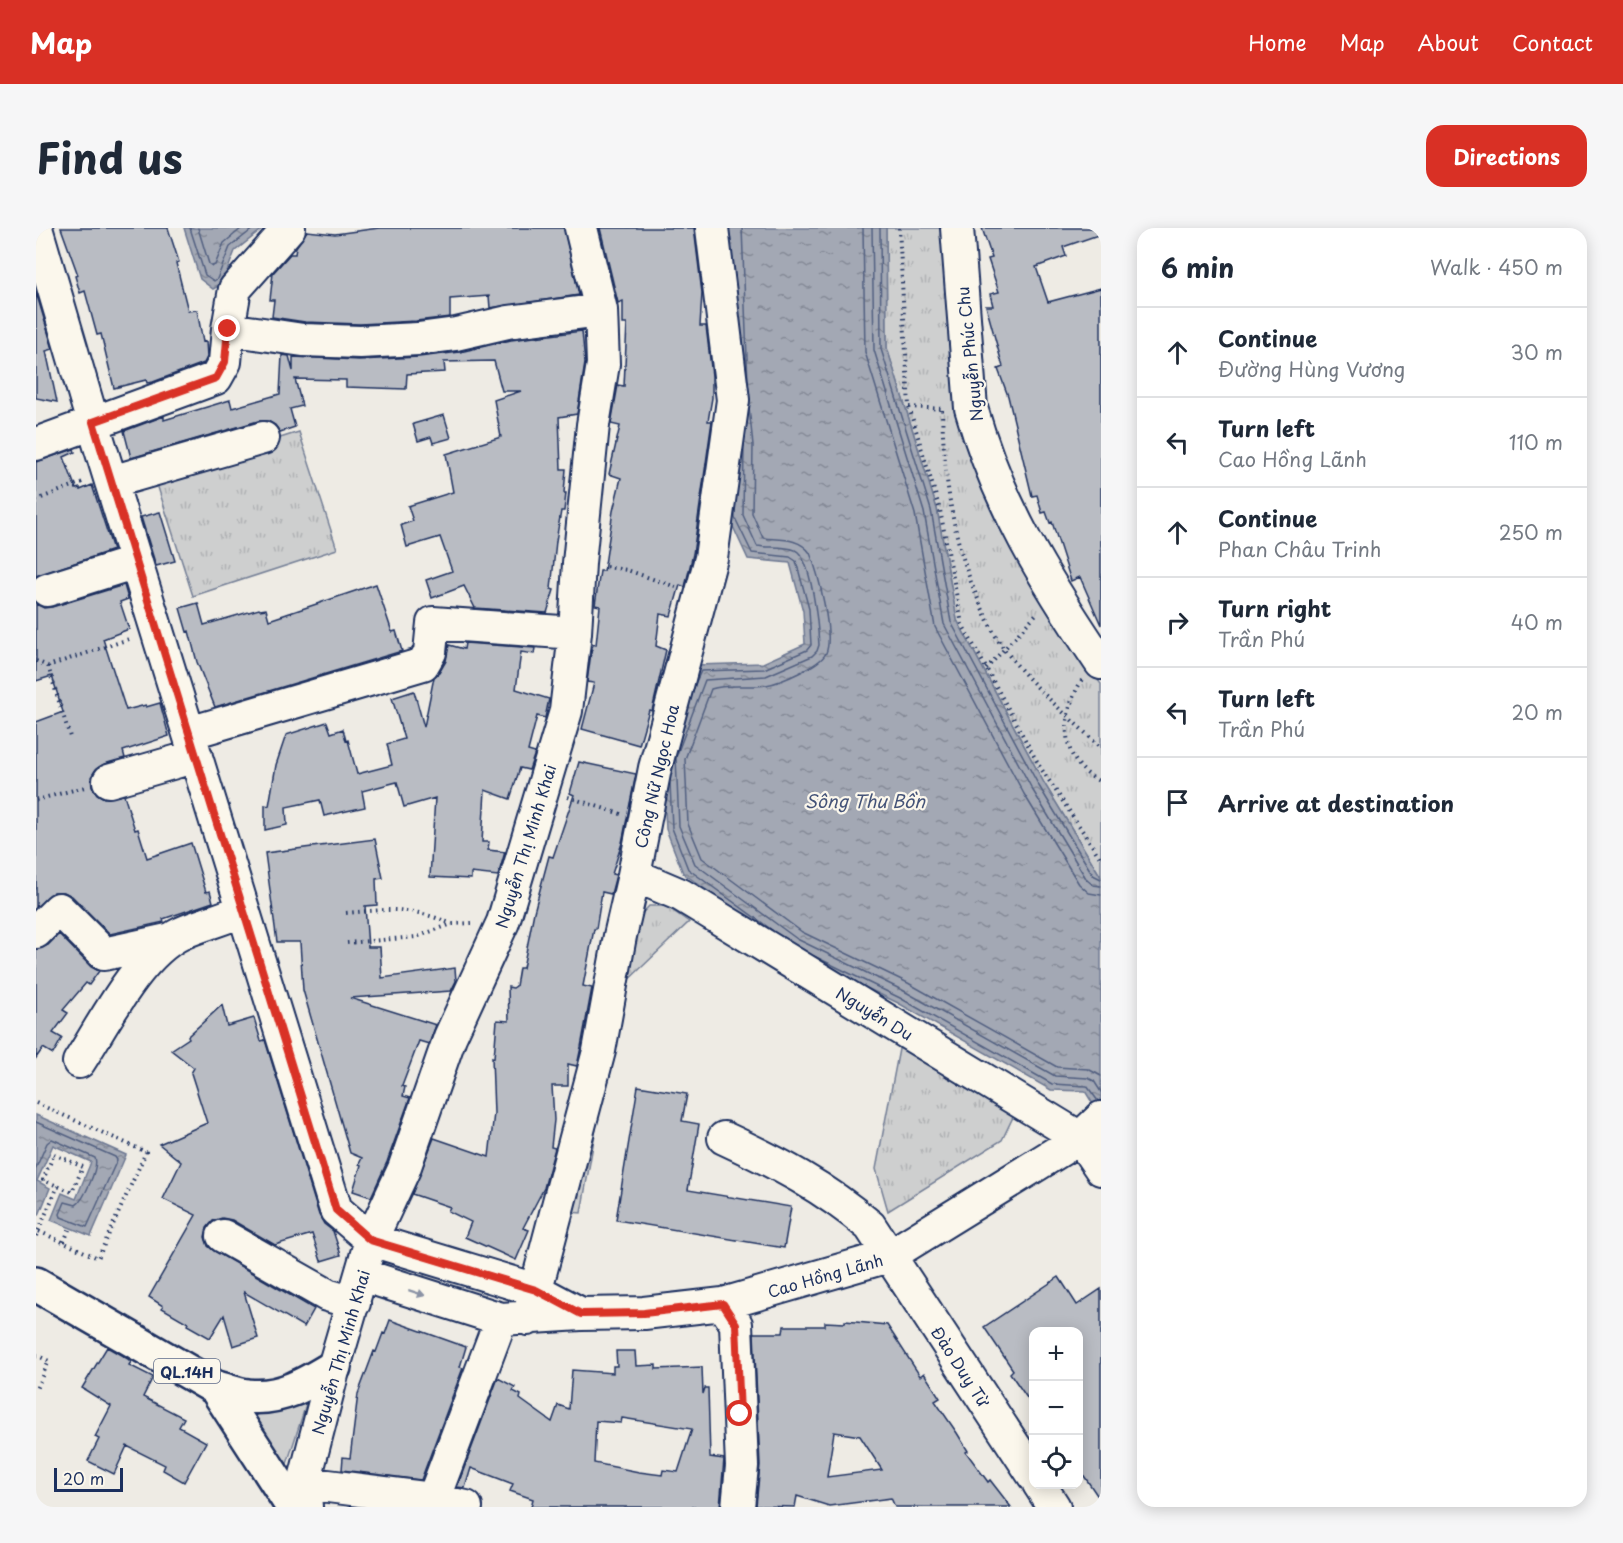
<!DOCTYPE html>
<html lang="en">
<head>
<meta charset="utf-8">
<style>
  body { margin:0; font-family:"Playpen Sans",sans-serif; background:#f6f6f7; color:#1f2937 }
  .controls { position:absolute; right:18px; bottom:18px; display:grid; overflow:hidden; border-radius:12px; box-shadow:0 3px 15px #0003 }
  .controls button { width:54px; height:54px; display:grid; place-items:center; padding:0; border:0; border-bottom:2px solid #e0e1e3; background:#fff; color:#1f2937; font:30px sans-serif }
  .scale { position:absolute; left:18px; bottom:15px; width:69px; box-sizing:border-box; padding-left:6px; border:3px solid #1b2f5e; border-top:0; font-size:16px; line-height:21px; white-space:nowrap; color:#1b2f5e; -webkit-text-stroke:4px #fbf7ec; paint-order:stroke }
  .stop { position:absolute; width:18px; height:18px; margin:-14px; border:4px solid #d93025; border-radius:50%; background:#fff }
  .stop.end { background:#d93025; border-color:#fff; box-shadow:0 2px 6px #0008 }
  .list { margin:0; padding:0; list-style:none }
  h2 { display:flex; justify-content:space-between; align-items:center; height:78px; margin:0; padding:0 24px; font-size:26px }
  h2 small { font-size:20px; font-weight:400; color:#747a83 }
  .list li { display:grid; grid-template-columns:39px 1fr auto; gap:18px; align-items:center; box-sizing:border-box; height:90px; padding:0 24px; border-top:2px solid #e0e1e3 }
  .list b { display:block; font-size:22px; white-space:nowrap }
  .list p { margin:0; font-size:20px; white-space:nowrap; color:#747a83 }
  .list em { font-size:20px; font-style:normal; color:#747a83 }
  .icon { flex:none; width:33px; height:33px; fill:none; stroke:currentColor; stroke-width:2; stroke-linecap:round; stroke-linejoin:round }
  .map { position:relative; flex:none; width:1065px; height:1279px; overflow:hidden; border-radius:18px }
  header { display:flex; align-items:center; gap:36px; box-sizing:border-box; height:84px; padding:0 30px; background:#d93025; color:#fff }
  header strong { font-size:28px }
  nav { display:flex; gap:33px; margin-inline-start:auto; font-size:21px }
  .intro { display:flex; align-items:center; justify-content:space-between; box-sizing:border-box; height:144px; padding:0 36px }
  h1 { margin:0; font-size:42px }
  .button { padding:15px 27px; border-radius:18px; background:#d93025; color:#fff; font-size:21px; font-weight:700 }
  main { display:flex; gap:36px; padding:0 36px }
  aside { flex:1; background:#fff; border-radius:18px; box-shadow:0 3px 15px #0003 }
  .map>svg:first-child { display:block }
  .grass { fill:#cecfcf; stroke:#747f96; stroke-width:1.5 }
  .park { fill:url(#park-tufts); stroke:#747f96; stroke-width:1.5 }
  .water { fill:url(#water-ripples); stroke:#6d7892; stroke-width:1.5 }
  .lines { fill:none; stroke-linecap:round; stroke-linejoin:round }
  .shore { stroke:#515f80; stroke-width:1.5 }
  .building { fill:#b9bcc3; stroke:#1b2f5e; stroke-width:1.5; fill-rule:evenodd }
  .minor-casing { stroke:#1b2f5e; stroke-width:36 }
  .major-casing { stroke:#1b2f5e; stroke-width:38 }
  .path { stroke:#1b2f5e; stroke-width:4; stroke-dasharray:1.5 4.5; stroke-linecap:butt }
  .minor { stroke:#fbf7ec; stroke-width:32 }
  .major { stroke:#fbf7ec; stroke-width:33 }
  .oneway { fill:#8b93a5 }
  .route { stroke:#d93025; stroke-width:8 }
  .labels { text-anchor:middle; dominant-baseline:central; stroke-width:4.5; stroke-linejoin:round; paint-order:stroke }
  .shield { fill:#fbf7ec; stroke:#5e6b89; stroke-width:1.5 }
  .shield-label { font-size:15px; font-weight:bold; fill:#1b2f5e }
  .street-label { font-size:16px; fill:#1b2f5e; stroke:#fbf7ec }
  .water-label { font-size:18px; font-style:italic; fill:#445378; stroke:#fbf7ec }
</style>
</head>
<body>
<header>
<strong>Map</strong>
<nav><a>Home</a><a>Map</a><a>About</a><a>Contact</a></nav>
</header>
<div class="intro"><h1>Find us</h1><a class="button">Directions</a></div>
<main>
<div class="map">
<svg width="1065" height="1279" viewBox="0 0 1065 1279">
  <defs>
    <pattern id="park-tufts" width="24" height="20" patternUnits="userSpaceOnUse" patternTransform="scale(1.5)"><rect width="24" height="20" fill="#cecfcf"/><path d="M3 7l-1-3M5 7V3M7 7l1-3M15 17l-1-3M17 17v-4M19 17l1-3" fill="none" stroke="#b0b2b4"/></pattern>
    <pattern id="water-ripples" width="26" height="14" patternUnits="userSpaceOnUse" patternTransform="scale(1.5)"><rect width="26" height="14" fill="#a3a8b4"/><path d="M2 4q2-2 4 0t4 0M15 11q2-2 4 0t4 0" fill="none" stroke="#848996"/></pattern>
  </defs>
  <rect width="100%" height="100%" fill="#eeebe4"/>
  <filter id="ink" filterUnits="userSpaceOnUse"><feTurbulence type="fractalNoise" baseFrequency=".0167" numOctaves="2"/><feDisplacementMap in="SourceGraphic" scale="12" xChannelSelector="R" yChannelSelector="G"/><feConvolveMatrix kernelMatrix="1 2 1 2 8 2 1 2 1" color-interpolation-filters="sRGB"/></filter>
  <g filter="url(#ink)">
    <path class="grass" d="M390 1042 450 1063 447 1073 387 1051Z
      M271 1173 251 1236 211 1184Z"/>
    <path class="park" d="M850 0H913L923 144 1058 447 1065 456V649L1008 555 921 392 901 281 851 120Z
      M263 204 301 321 157 368 119 250Z
      M613 678H630L653 694 585 759 545 985 535 984 590 702Z
      M864 816 978 887 966 912 852 983 840 941Z"/>
    <path class="water" d="M148 0H228L199 23 186 56 177 61 164 51Z
      M684 0H850L851 120 901 281 921 392 1008 555 1065 649V889L1049 863 1015 862 862 775 754 723 647 645 630 601 626 527 660 437 727 435 769 416 767 383 754 335 712 331 693 290Z
      M0 887 90 927 55 1008 15 992 26 965 40 971 55 934 17 917 1 953 14 960 3 987 0 986Z"/>
    <g class="lines">
      <path class="shore" d="M154 0 169 47 178 53 181 51 194 19 218 0
        M162 0 173 36 176 38 179 37 188 15 206 0
        M706 0 712 156
        M827 0 829 124 879 286 899 399 988 566 1043 656 1053 665 1065 667
        M836 0 838 122 888 284 908 396 996 561 1051 652 1057 657 1065 658
        M844 0 845 121 895 282 915 394 1003 558 1057 647 1065 651
        M713 179 717 217 716 285 727 310C744 312 763 309 774 325 782 344 798 406 790 425 785 437 744 455 730 457 713 460 692 455 675 461L649 531 652 596 666 630 766 704 872 755 1021 839 1052 841 1065 848
        M708 218 707 287 721 318C733 320 748 318 759 322 776 329 782 399 783 417L781 423 776 428 730 448 669 452 640 529 643 598 659 636 761 711 868 763 1019 848 1052 850 1058 853 1065 864
        M659 456 665 443 728 441 771 422 775 417 773 381 760 333 754 329 716 325 699 290V280
        M634 555 636 600 652 641 736 702
        M778 728 864 770 1016 856 1051 858 1062 873
        M0 894 79 929 81 932 51 999 25 989 24 986 29 974 40 977C48 972 63 939 59 930L16 911 11 915 0 940"/>
    </g>
    <path class="building" d="M25 0H132L143 34 140 35 152 83 161 82 167 114 170 113 171 129 168 135 117 154 111 155 110 152 78 160 65 106 61 107 49 63 44 65 39 48 42 47Z
      M343 0H528L543 67 454 80 453 68 414 71V89L380 93 324 96 269 94 236 89 238 72H234L237 45 254 26H259L260 19 271 3 299 6Z
      M564 0H658L666 65 664 98H670L676 148V170L672 193H676L657 326 649 359 644 357 635 388 624 386 620 418 630 422 616 483 613 482 603 517 546 501 558 455 551 454 555 425 557 416 560 417 564 378 559 377 564 343H568L577 283 585 250 573 246 584 198 575 196 582 157 588 158 591 96H587V73L582 75Z
      M946 0H1065V6L1027 19 1030 28 1000 39 1012 74 1065 60V397L1044 349 1035 353 1016 294 1014 295 1010 284 1006 285 1001 267 996 268 972 168 962 141 967 139 950 78H957L954 66 963 64 952 31 956 30Z
      M0 64 17 121 10 123 21 174 0 170Z
      M546 103 549 135 541 186 523 189 525 241H530L528 265H530L528 283H525L520 313 515 361 518 362 511 385 439 380 428 358 396 370 390 352 416 343 404 309 371 319 365 297 377 293 372 278 417 264 410 226 465 209 458 172 485 163H466L458 133 408 134 409 144 371 146 370 161 310 159V152L259 151 266 178 254 181 259 199 244 204 239 197 232 193H222L95 230 88 203 128 188V192L194 172 196 180 244 166 246 127 253 128 257 143V129L323 132 383 129 424 124 475 112Z
      M408 187 415 210 397 215 395 209 382 213 377 196Z
      M38 221 39 224 28 229 40 261 44 260V262L56 257 77 322 0 348V234Z
      M124 284 139 333 120 338 105 289Z
      M340 356 356 404 360 403 366 423 179 479 161 434 153 403 151 404 144 380 162 375 168 397 223 381 224 382 230 381 233 392Z
      M88 357 92 371 84 374 93 401 67 411 90 482 110 477V479L124 475 133 508 87 523 89 530 68 536 60 541 55 549 56 559 61 566 68 570 88 567 99 602 102 601 111 630 155 615 170 664 174 663 177 674 127 691 128 694 74 706 36 668 28 664H18L0 679V494L27 484 16 448 0 453V376L8 380 16 379Z
      M429 415 499 420 498 426 485 424 480 461 513 471 509 490 501 488 492 523 499 525 493 542 484 540 474 571 449 562 446 614H453L452 622 469 624 462 648 435 645V651L394 649 399 570 368 579 361 554 326 563 329 579 288 588 284 572 250 579 251 597 229 602V577L233 578 240 537 250 507 291 494 295 505 307 501 310 513 312 512 321 546 356 537 351 516 368 511 356 470 378 463 388 499 398 449 403 445 410 433 413 417 428 421Z
      M543 534 600 546 586 615 576 646 580 647 575 666 566 664 560 701H558L547 758 556 760 545 819 541 838 532 836V858H516L518 892 515 919 519 920 508 960 487 1000 493 1002 480 1032 429 1009 435 994 412 983 414 979 376 966 398 910 453 929 458 885 456 829 458 830 461 792 473 793 472 759 477 760 480 758 483 740H487L498 684 513 628 517 629 538 567 534 565Z
      M339 611 347 650 340 651 341 677 329 678 332 719H344L346 750 419 740 420 753 415 763 314 770 400 797 393 816 383 813 366 858 369 859 367 868 374 870 351 934 335 969 317 963 325 937 323 936 326 930 314 925 267 762 264 714H241L229 625Z
      M23 706 55 739 63 743 53 757 50 755 27 782 32 785 17 805 26 810 17 826 7 820 0 830V721L12 717Z
      M186 777 191 798 218 790 225 813 229 812 283 987 288 996 297 1003 305 1027 285 1033 276 1006 239 1017 196 992 186 990 177 993 171 1000 169 1009 172 1018 178 1023 278 1081 268 1099 208 1064 222 1110 197 1118 188 1087 174 1110 151 1097 152 1095 126 1080 127 1078 113 1069 160 987 127 971 145 934 123 916 171 895 155 845 158 840 135 822 153 810 152 808Z
      M602 858 651 866 646 893 663 896 652 962 755 979 748 1020 580 992Z
      M1023 1049 1041 1077 1065 1061V1273L1042 1239V1104H998V1180L974 1145 977 1142 948 1099Z
      M354 1092 430 1119 424 1139 427 1140 385 1252 306 1242 307 1229 314 1230 322 1166 338 1123 340 1124 347 1105 349 1106Z
      M809 1093 851 1097 884 1148 888 1145 904 1170 899 1173 921 1205 932 1223 930 1224 952 1254 954 1252 975 1279H859L855 1270 793 1278 761 1268 759 1279 720 1278 724 1237 718 1105H747L748 1098H789V1094L809 1095ZM798 1204 824 1208 846 1242 791 1249Z
      M71 1119 92 1131 95 1134 93 1137 117 1149 107 1169 148 1190 143 1199 170 1214 148 1254 127 1242 129 1237 91 1218 78 1246 52 1233 63 1211 59 1209 75 1178 46 1160Z
      M580 1123H599L600 1138 620 1137V1141L666 1139 667 1166 669 1160H672L674 1229 688 1231 684 1279H495L497 1271 474 1263 477 1256 435 1240 429 1260 421 1259 462 1150 479 1159 477 1163 485 1167 484 1171 516 1194 522 1177 533 1181 536 1142 577 1145V1138H581ZM586 1190 656 1201 642 1244 627 1242 626 1247 603 1244 558 1235 560 1193 585 1195Z"/>
    <g class="lines">
      <g class="minor-casing">
        <path id="minor" d="M0 0 59 202 300 982 335 1012 500 1062 545 1086
          M921 0 935 180C963 278 1009 352 1065 435
          M192 101 267 112 324 114 382 111 420 106 472 94 565 82
          M0 216 180 150 189 134 192 101 199 61 253 0
          M75 254 227 210
          M11 362 100 334
          M153 505 387 436 394 424 397 395 539 405
          M73 553 160 528
          M598 647 645 667 1044 910 1065 941
          M0 704 23 681 68 726 132 712
          M43 834C69 794 102 726 146 705 166 696 188 691 207 682
          M688 910C742 935 788 959 834 998L998 1248
          M187 1008 291 1067 318 1075
          M326 1047 465 1091 545 1086 608 1085 687 1076 853 1028 1044 910 1065 890
          M687 1076 700 1096 706 1238 702 1279
          M492 1091 563 823 584 708 598 647 619 540 675 330 697 172 676 0
          M268 1255 388 1270 430 1279
          M1003 1256 1018 1279
          M397 1272 465 1091
          M270 1279 268 1255 298 1139 335 1012 368 941 414 809 467 694 530 483 539 405 543 335 557 197 567 136 565 82 545 0"/>
      </g>
      <g class="major-casing">
        <path id="major" d="M0 1056 180 1160 257 1279
          M180 1160C190 1162 201 1167 212 1168 244 1172 272 1155 298 1139"/>
      </g>
      <path class="path" d="M863 0 873 179 904 282 926 396 1004 539 1065 631
        M873 179 908 181
        M906 182C908 251 917 320 947 382 953 395 960 411 969 422 996 459 1033 488 1065 520
        M0 272 47 254
        M570 339 591 342 640 359
        M0 433 12 438 96 410
        M12 438 34 509
        M950 441 1002 384
        M1046 452C1024 487 1022 534 1065 554
        M532 569 585 586
        M0 572 49 559
        M310 685C355 681 373 678 416 696
        M311 715 380 709 416 696 436 695
        M0 875 110 924 62 1030 0 1002
        M18 926 47 939 36 964 7 952Z
        M0 1008 22 958
        M28 1014 34 999
        M0 1127 13 1133 0 1161"/>
      <use href="#minor" class="minor"/>
      <use href="#major" class="major"/>
    </g>
    <defs><path id="oneway-solid" d="M-6-.8H1V-3.2L6.5 0L1 3.2V.8H-6Z" transform="scale(1.5)"/></defs>
    <use class="oneway" href="#oneway-solid" transform="translate(381 1065) rotate(18)"/>
  </g>
  <g class="lines" filter="url(#ink)">
    <path class="route" d="M192 101 189 134 180 150 57 194 300 982 334 1012 500 1062 545 1086 608 1085 687 1076 700 1096 704 1186"/>
  </g>
  <g class="labels">
    <rect class="shield" x="118" y="1131" width="66" height="24" rx="4.5"/>
    <g class="shield-label">
      <text x="151" y="1143">QL.14H</text>
    </g>
    <g class="street-label">
      <text transform="translate(933 126) rotate(-96)">Nguyễn Phúc Chu</text>
      <text transform="translate(620 548) rotate(-77)">Công Nữ Ngọc Hoa</text>
      <text transform="translate(489 618) rotate(-73)">Nguyễn Thị Minh Khai</text>
      <text transform="translate(839 785) rotate(31)">Nguyễn Du</text>
      <text transform="translate(789 1047) rotate(-16)">Cao Hồng Lãnh</text>
      <text transform="translate(304 1124) rotate(-74)">Nguyễn Thị Minh Khai</text>
      <text transform="translate(925 1138) rotate(57)">Đào Duy Từ</text>
    </g>
    <g class="water-label">
      <text x="829" y="572">Sông Thu Bồn</text>
    </g>
  </g>
</svg>
<div class="controls">
<button>+</button>
<button>−</button>
<button><svg class="icon" aria-label="locate" viewBox="0 0 24 24"><circle cx="12" cy="12" r="6"/><path d="M12 2v4M12 18v4M2 12h4M18 12h4"/></svg></button>
</div>
<div class="scale">20 m</div>
<div class="stop" style="left:704px;top:1186px"></div>
<div class="stop end" style="left:192px;top:101px"></div>
</div>
<aside>
<h2>6 min<small>Walk · 450 m</small></h2>
<ul class="list">
<li><svg class="icon" aria-label="ahead" viewBox="0 0 24 24"><path d="M12 20V5M6 11l6-6 6 6"/></svg><div><b>Continue</b><p>Đường Hùng Vương</p></div><em>30 m</em></li>
<li><svg class="icon" aria-label="left" viewBox="0 0 24 24"><path d="M17 20v-9H6M10 6l-5 5 5 5"/></svg><div><b>Turn left</b><p>Cao Hồng Lãnh</p></div><em>110 m</em></li>
<li><svg class="icon" aria-label="ahead" viewBox="0 0 24 24"><path d="M12 20V5M6 11l6-6 6 6"/></svg><div><b>Continue</b><p>Phan Châu Trinh</p></div><em>250 m</em></li>
<li><svg class="icon" aria-label="right" viewBox="0 0 24 24"><path d="M7 20v-9h11M14 6l5 5-5 5"/></svg><div><b>Turn right</b><p>Trần Phú</p></div><em>40 m</em></li>
<li><svg class="icon" aria-label="left" viewBox="0 0 24 24"><path d="M17 20v-9H6M10 6l-5 5 5 5"/></svg><div><b>Turn left</b><p>Trần Phú</p></div><em>20 m</em></li>
<li><svg class="icon" aria-label="arrive" viewBox="0 0 24 24"><path d="M6 21V4h12l-3 4 3 4H6"/></svg><div><b>Arrive at destination</b></div></li>
</ul>
</aside>
</main>
</body>
</html>
